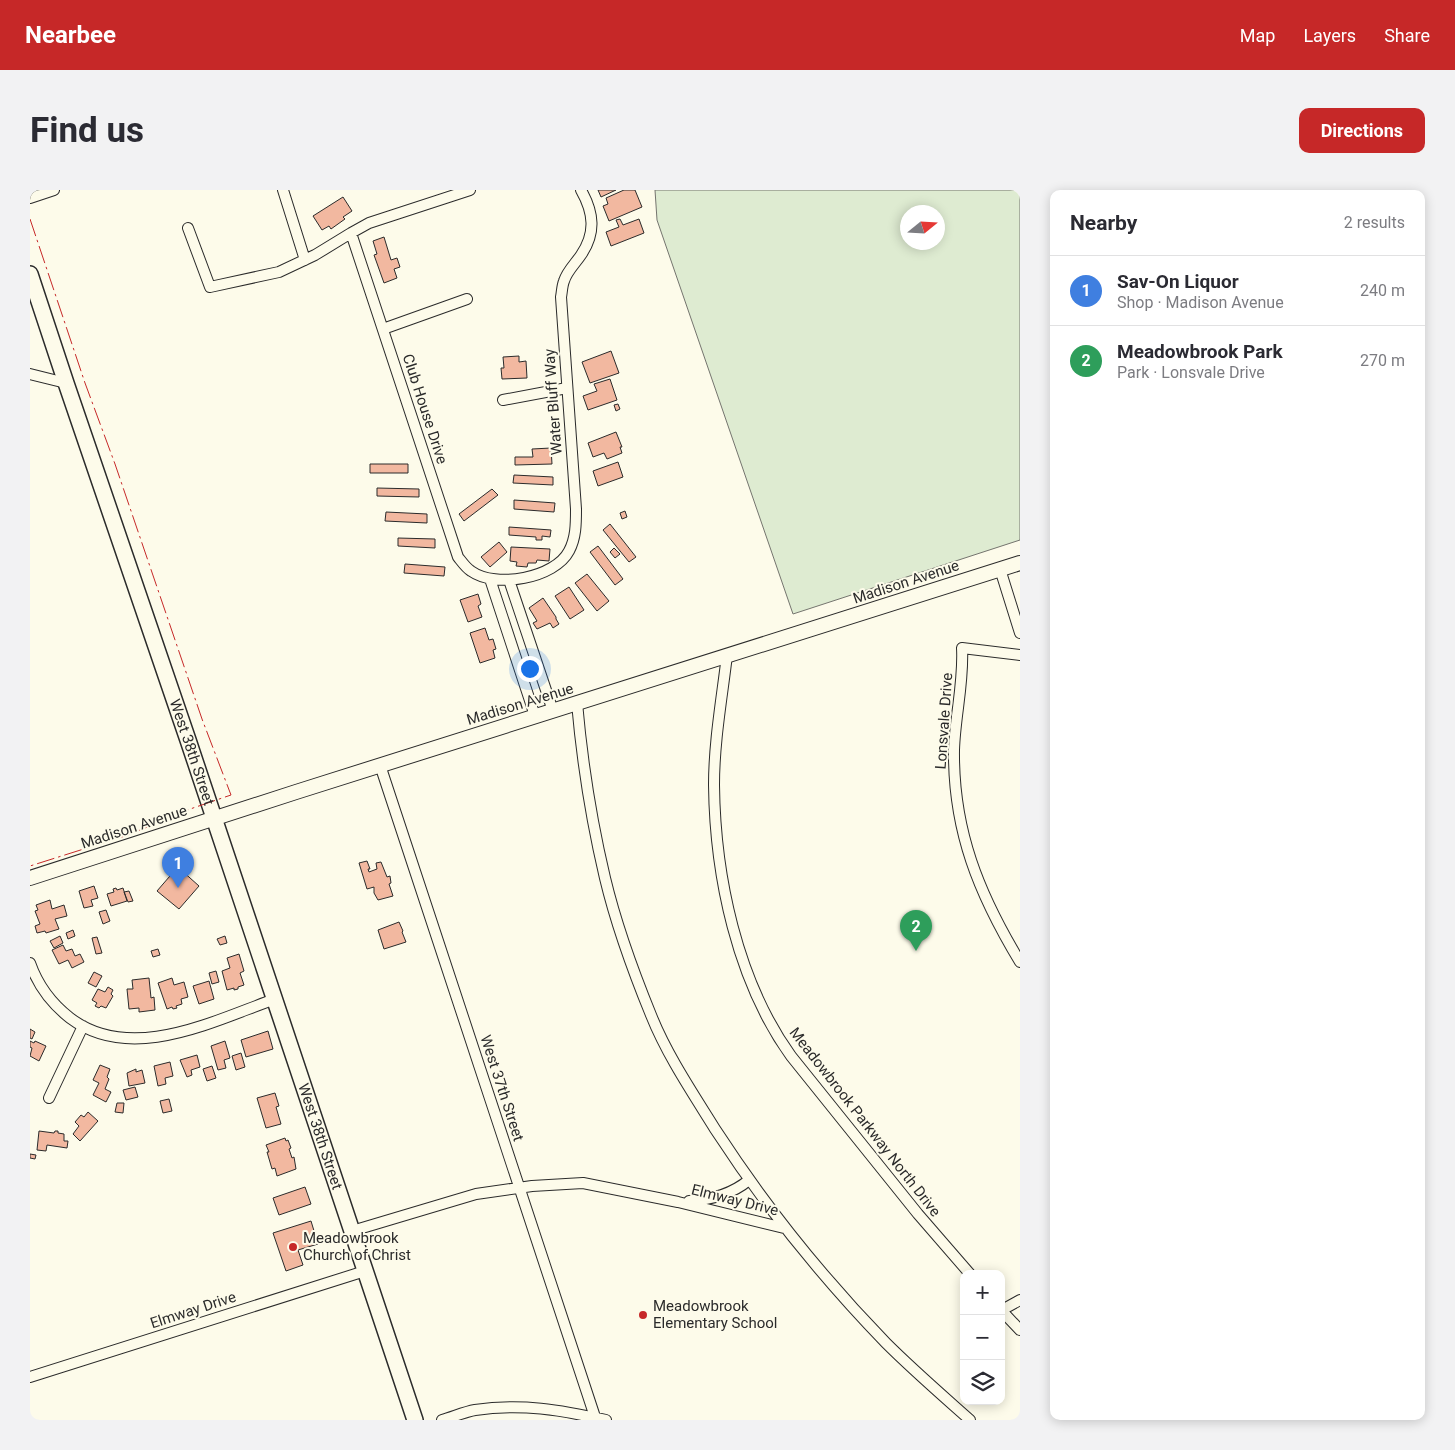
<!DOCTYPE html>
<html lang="en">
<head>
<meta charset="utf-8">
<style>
  body { margin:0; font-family:Roboto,sans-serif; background:#f2f2f3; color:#2b2b33 }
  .controls { position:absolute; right:15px; bottom:15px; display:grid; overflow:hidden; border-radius:10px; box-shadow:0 2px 12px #0003 }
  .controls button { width:45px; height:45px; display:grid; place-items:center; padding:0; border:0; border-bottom:1px solid #e1e1e2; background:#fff; color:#2b2b33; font:25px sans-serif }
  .compass { position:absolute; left:870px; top:15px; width:45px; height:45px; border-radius:50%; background:#fff; box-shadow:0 2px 12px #0003; rotate:72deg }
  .you { position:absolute; left:499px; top:478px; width:18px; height:18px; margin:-12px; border:4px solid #fff; border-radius:50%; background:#1a73e8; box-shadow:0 0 0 8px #1a73e833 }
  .badge { display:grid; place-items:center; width:32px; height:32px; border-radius:50%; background:#c62828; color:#fff; font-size:16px; font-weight:700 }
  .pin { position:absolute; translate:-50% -41px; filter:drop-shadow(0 1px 2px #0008) }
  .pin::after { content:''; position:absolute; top:26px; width:18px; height:15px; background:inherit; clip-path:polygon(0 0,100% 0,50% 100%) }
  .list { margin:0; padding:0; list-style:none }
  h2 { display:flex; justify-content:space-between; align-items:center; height:65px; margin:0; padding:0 20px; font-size:21px }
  h2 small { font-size:16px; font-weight:400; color:#7c7c81 }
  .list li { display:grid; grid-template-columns:32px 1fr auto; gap:15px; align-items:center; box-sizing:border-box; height:70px; padding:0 20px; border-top:1px solid #e1e1e2 }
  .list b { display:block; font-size:19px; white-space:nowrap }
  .list p { margin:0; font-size:16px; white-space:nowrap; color:#7c7c81 }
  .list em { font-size:16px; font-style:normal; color:#7c7c81 }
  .icon { flex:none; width:28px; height:28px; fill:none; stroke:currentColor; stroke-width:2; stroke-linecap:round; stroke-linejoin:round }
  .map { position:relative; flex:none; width:990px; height:1230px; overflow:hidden; border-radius:10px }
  header { display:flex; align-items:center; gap:30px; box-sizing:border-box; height:70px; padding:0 25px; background:#c62828; color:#fff }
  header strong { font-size:24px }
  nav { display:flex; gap:28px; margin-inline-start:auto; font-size:18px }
  .intro { display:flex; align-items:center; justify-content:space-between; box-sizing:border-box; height:120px; padding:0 30px }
  h1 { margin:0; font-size:35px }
  .button { padding:12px 22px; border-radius:10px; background:#c62828; color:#fff; font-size:18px; font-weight:700 }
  main { display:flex; gap:30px; padding:0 30px }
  aside { flex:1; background:#fff; border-radius:10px; box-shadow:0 2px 12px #0003 }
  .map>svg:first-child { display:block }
  .green { fill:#deebd1; stroke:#74746e; fill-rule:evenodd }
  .building { fill:#f2b8a0; stroke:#2b2b2b }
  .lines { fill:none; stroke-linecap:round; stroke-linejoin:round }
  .minor-casing { stroke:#2b2b2b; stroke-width:12 }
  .tertiary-casing { stroke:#2b2b2b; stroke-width:16 }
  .secondary-casing { stroke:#2b2b2b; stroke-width:18 }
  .minor { stroke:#fdfbea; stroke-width:10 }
  .tertiary { stroke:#fdfbea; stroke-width:14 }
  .secondary { stroke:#fdfbea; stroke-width:15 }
  .power { stroke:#c62828; stroke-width:1; stroke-dasharray:18 4 2.5 4; stroke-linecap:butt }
  .poi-dot { fill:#c62828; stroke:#fdfbea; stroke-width:2 }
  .labels { text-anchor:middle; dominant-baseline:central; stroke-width:4; stroke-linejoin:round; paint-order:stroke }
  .street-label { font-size:15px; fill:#2b2b2b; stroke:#fdfbea }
  .poi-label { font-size:15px; fill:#2b2b2b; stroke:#fdfbea; text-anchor:start }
</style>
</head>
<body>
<header>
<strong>Nearbee</strong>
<nav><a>Map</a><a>Layers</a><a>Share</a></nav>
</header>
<div class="intro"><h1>Find us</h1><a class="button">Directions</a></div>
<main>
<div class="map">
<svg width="990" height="1230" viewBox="0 0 990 1230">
  <rect width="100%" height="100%" fill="#fdfbea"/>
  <path class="green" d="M625 0H990V350L763 424 627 30ZM878 22H908V52H878Z"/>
  <path class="building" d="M568 0H586L571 7Z
    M594 0H605L612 17 579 31 573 16 578 14 576 8Z
    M313 7 322 21 313 27 315 29 301 39 299 36 292 40 283 26Z
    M590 29 593 35 609 29 614 43 581 56 576 42 589 37 586 30Z
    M354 47 361 70 367 68 370 77 364 79 367 88 354 93 344 65 347 64 343 51Z
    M581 161 589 183 560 193 552 172Z
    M489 166V172L496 171 497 188 472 189 471 178H474L473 167Z
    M580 189 587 210 558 220 553 206 567 201 564 194Z
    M588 214 590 219 586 221 584 215Z
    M586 242 592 257H590L592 263 577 269 574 263 563 267 558 253Z
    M521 258 522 274 485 275V267H503L502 259Z
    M588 272 593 287 568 296 563 281Z
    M340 274H378V283H340Z
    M484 285 523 287V295L483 293Z
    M347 298 389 299V307L347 306Z
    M462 299 468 305 434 331 429 324Z
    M484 310 525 313 524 322 484 319Z
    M595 321 597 327 592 329 590 323Z
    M356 322 397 324V333L355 331Z
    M580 334 606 367 599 372 573 340Z
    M479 337 521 340 520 347 512 346V350H506V347L479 345Z
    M368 348 405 349V358L368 356Z
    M469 352 477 362 460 377 451 367Z
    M568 356 593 389 585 395 560 362Z
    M481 357 520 359 519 371 507 370 506 373H498L497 377 486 376 487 372 480 371Z
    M584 358 590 364 585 368 580 362Z
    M375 374 415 377 414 386 374 383Z
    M557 384 579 411 567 421 545 393Z
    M539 397 554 420 540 429 525 406Z
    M448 404 451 414 448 416 452 427 438 432 430 410Z
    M513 408 526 427V429L529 434 523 438 520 433 507 439 503 433 507 431 499 418Z
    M455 438 459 450 463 449 466 459 463 460 465 468 450 473 440 443Z
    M337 671 340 679H338L339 682 347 679 346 673 351 672 357 687 360 686 361 693 359 694 363 706 348 710 344 703V697L337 699 329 673Z
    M146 679H150L169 696 149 719 127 701Z
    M64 696 68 708 61 710 63 716 54 718 49 701Z
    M86 698 87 700 93 698 97 711 81 716 77 704 84 702 83 699Z
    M99 701 103 711 98 712 94 702Z
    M20 710 22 719 34 715 37 726 25 729 29 739 16 743 15 741 7 743 5 736 10 734 5 721 8 720 6 715Z
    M76 720 80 731 73 734 69 722Z
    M369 732 373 741 372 742 376 752 354 759 348 740Z
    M43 740 45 746 38 749 36 743Z
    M30 746 33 753 24 758 20 751Z
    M195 746 197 753 190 755 187 749Z
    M67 747 72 763 66 764 62 748Z
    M33 755 36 761 42 759 45 766 50 764 54 772 42 778 38 770 29 774 22 760Z
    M128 759 130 765 123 767 121 761Z
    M209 764 214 781 210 783 214 795 208 797V799L204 800V798L197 800 192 781 200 778 197 768Z
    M186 781 189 792 182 794 179 783Z
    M64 782 72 786 66 797 58 793Z
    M119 788 121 808 124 807 125 820 109 822V818L99 819 97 799H103L102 790Z
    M142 788 144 795 154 792 158 807 151 809 152 814 146 816 147 818 143 819 142 817 137 819 128 793Z
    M179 791 184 809 169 814 163 796Z
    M78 797 83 800 81 804 83 806 76 818 71 816 69 818 65 816 67 813 62 810 68 799 75 802Z
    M0 839 5 842 2 849 0 848Z
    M238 841 243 859 216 867 211 850Z
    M0 851 4 853 5 851 16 856 9 871 0 866 2 858 0 857Z
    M195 851 200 868 194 870 196 878 188 880 181 856Z
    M211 863 215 877 206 880 202 866Z
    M167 865 170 877 161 880 162 885 157 887 150 870Z
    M140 872 143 886 135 888 136 894 128 896 124 876Z
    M70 875 80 879 77 887 79 889 75 899 81 902 76 912 63 905 69 893 63 890Z
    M182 876 186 888 177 891 173 879Z
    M106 879V882L112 880 115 893 99 896 97 883Z
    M105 897 108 907 96 910 93 900Z
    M245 903 249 916 246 917 251 934 236 938 227 908Z
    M139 909 142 921 133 923 130 911Z
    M87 913H94L93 923 85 922Z
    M58 922 68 931 50 951 43 944 49 936 45 932 51 925 54 927Z
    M9 941 24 943 25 941H28V943L34 944V951H38L37 958 17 955 16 961 7 960Z
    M255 948 256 951 258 950 261 958 259 959 262 968 264 967 266 979 247 986 245 978 242 979 237 962H239L236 955Z
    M0 964 6 965 5 969 0 968Z
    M275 997 281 1014 249 1025 243 1008Z
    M281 1031 288 1054 268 1060 273 1075 256 1081 243 1043Z"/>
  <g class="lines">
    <g class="minor-casing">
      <path id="minor" d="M253 0 275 70
        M0 8 24 0
        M158 38 180 97 249 82 285 65 321 43 339 33 440 0
        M321 43 428 367C432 372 436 378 441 381 466 399 525 388 539 361 546 348 546 334 546 319L531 107C532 102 532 96 534 91 537 81 545 74 551 65 566 43 564 23 551 0
        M353 139 437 109
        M0 184 36 193
        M473 210 537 198
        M970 379 990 443
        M460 389 505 526
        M479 390 523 521
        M697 465C692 508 684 551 684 595 685 686 707 791 761 866L888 1024 940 1084
        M990 465 932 458C934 492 925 526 924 560 923 641 949 704 990 772
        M547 513C552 570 562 633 575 688 586 734 603 781 621 825 637 865 662 902 685 939 735 1016 792 1087 856 1153 883 1180 912 1205 940 1230
        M350 575 566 1230
        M0 773C8 796 22 814 40 828 101 874 183 831 245 809
        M19 908 53 836
        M659 1011C680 1010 702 1004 719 990
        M322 1041 446 1004 502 996 553 993 648 1012 754 1038
        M971 1120 990 1140
        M972 1120 990 1110
        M0 1187 335 1081
        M412 1230C423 1227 434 1222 445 1220 491 1213 531 1220 576 1230"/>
    </g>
    <g class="tertiary-casing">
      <path id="tertiary" d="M0 688 266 602 990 373"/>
    </g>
    <g class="secondary-casing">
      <g id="secondary">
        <path id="s1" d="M0 84 36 193 158 550 385 1230"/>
      </g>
    </g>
    <use href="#minor" class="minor"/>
    <use href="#tertiary" class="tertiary"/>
    <use href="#secondary" class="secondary"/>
    <path class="power" d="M0 29 55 193 85 274 172 529 201 605 163 618 98 645 0 676"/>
  </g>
  <g class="poi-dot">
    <circle cx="263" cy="1057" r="5"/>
    <circle cx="613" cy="1125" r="5"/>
  </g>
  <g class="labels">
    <g class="street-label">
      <text transform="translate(523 212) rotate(-94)">Water Bluff Way</text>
      <text transform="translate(395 219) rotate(72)">Club House Drive</text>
      <text transform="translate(876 392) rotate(-18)">Madison Avenue</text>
      <text transform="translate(490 514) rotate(-17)">Madison Avenue</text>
      <text transform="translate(914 531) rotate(-86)">Lonsvale Drive</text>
      <text stroke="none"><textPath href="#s1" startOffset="505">West 38th Street</textPath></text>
      <text transform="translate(104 637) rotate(-18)">Madison Avenue</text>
      <text transform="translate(472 898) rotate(72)">West 37th Street</text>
      <text transform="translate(835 932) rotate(52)">Meadowbrook Parkway North Drive</text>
      <text stroke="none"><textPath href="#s1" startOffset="910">West 38th Street</textPath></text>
      <text transform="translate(705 1010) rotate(14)">Elmway Drive</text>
      <text transform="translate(163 1120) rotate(-18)">Elmway Drive</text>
    </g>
    <g class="poi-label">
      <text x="273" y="1048">Meadowbrook<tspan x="273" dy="17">Church of Christ</tspan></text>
      <text x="623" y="1116">Meadowbrook<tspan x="623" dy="17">Elementary School</tspan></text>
    </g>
  </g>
</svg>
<div class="controls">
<button>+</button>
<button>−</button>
<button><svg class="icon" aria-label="layers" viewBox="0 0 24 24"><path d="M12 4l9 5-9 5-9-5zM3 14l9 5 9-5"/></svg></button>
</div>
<svg class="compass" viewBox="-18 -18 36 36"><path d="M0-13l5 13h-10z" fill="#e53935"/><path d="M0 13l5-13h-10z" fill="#7c7c81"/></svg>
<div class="you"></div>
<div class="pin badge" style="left:148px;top:698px;background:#3f7fe0">1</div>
<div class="pin badge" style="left:886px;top:761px;background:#2e9e5b">2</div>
</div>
<aside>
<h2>Nearby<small>2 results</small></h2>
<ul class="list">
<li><span class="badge" style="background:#3f7fe0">1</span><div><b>Sav-On Liquor</b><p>Shop · Madison Avenue</p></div><em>240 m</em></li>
<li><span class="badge" style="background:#2e9e5b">2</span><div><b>Meadowbrook Park</b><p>Park · Lonsvale Drive</p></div><em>270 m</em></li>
</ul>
</aside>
</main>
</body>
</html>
